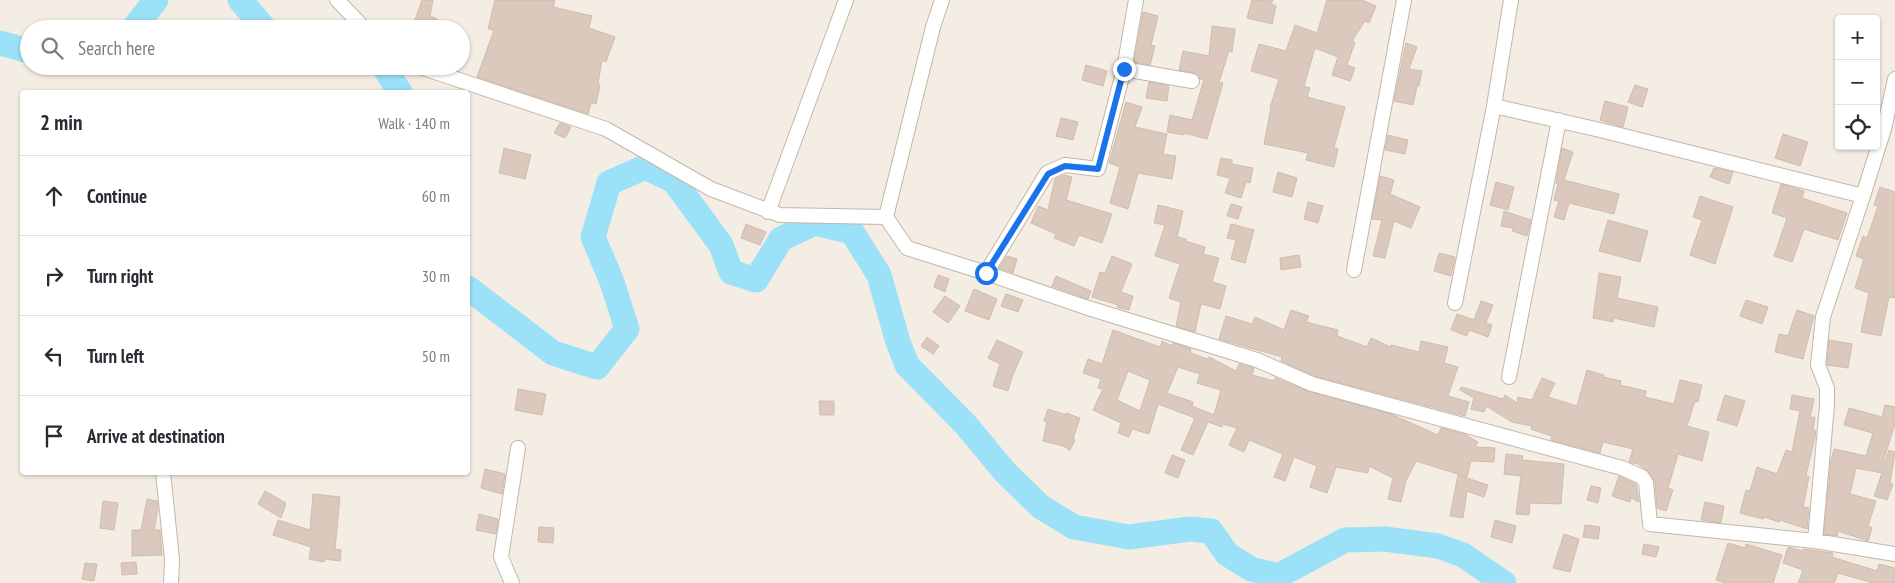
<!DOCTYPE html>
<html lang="en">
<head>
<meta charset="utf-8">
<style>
  body { margin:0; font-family:"PT Sans Narrow",sans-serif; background:#f7f7f7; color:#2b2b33 }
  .controls { position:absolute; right:15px; top:15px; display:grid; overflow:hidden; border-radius:5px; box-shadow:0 1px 4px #0004 }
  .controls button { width:45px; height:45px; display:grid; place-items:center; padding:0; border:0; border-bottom:1px solid #e1e1e2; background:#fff; color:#2b2b33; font:25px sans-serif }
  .stop { position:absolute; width:15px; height:15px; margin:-11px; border:4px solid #1a73e8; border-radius:50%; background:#fff }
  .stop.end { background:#1a73e8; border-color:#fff; box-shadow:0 1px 5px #0008 }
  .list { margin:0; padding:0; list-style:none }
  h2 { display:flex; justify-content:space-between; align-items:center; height:65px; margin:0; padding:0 20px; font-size:21px }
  h2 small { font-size:16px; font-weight:400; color:#7c7c81 }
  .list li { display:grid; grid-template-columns:32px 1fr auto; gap:15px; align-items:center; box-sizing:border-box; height:80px; padding:0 20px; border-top:1px solid #e1e1e2 }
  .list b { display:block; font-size:19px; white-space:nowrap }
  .list em { font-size:16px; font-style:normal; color:#7c7c81 }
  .icon { flex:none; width:28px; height:28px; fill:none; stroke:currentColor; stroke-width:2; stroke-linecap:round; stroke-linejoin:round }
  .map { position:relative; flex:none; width:1895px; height:583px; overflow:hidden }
  .search { position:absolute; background:#fff; box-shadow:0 1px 4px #0004; left:20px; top:20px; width:450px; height:55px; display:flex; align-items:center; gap:12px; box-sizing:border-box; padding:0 18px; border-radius:28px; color:#7c7c81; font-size:19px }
  .panel { position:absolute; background:#fff; box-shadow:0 1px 4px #0004; left:20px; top:90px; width:450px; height:385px; border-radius:5px }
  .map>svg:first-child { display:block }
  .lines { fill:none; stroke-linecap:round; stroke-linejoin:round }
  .river { stroke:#9be1f7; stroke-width:25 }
  .building { fill:#dac9bc; stroke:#d2bcab; fill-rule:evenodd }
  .minor-casing { stroke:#c3b6a9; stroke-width:16 }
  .minor { stroke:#fff; stroke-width:14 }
  .route { stroke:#1a73e8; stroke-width:6 }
</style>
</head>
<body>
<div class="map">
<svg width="1895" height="583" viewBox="0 0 1895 583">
  <rect width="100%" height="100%" fill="#f4ede4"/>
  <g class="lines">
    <path class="river" d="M240 0 265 29
      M133 29 156 0
      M0 43 29 51
      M383 66 400 92
      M468 288 553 353 597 367 627 329 612 282 593 237 609 183 645 167 674 181 721 245 731 272 756 280 781 239 815 223 852 232 879 275 898 342 907 365 966 425 1005 472 1041 507 1074 527 1129 537 1190 529 1211 531 1227 554 1251 569 1278 576 1345 540 1385 539 1438 546 1463 555 1504 583"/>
  </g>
  <path class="building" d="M422 0H433L430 16 437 19 434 29H412Z
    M495 0H555L553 7 592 16 589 28 615 37 606 62 602 60 598 84 600 85 596 104 591 103 588 114 477 77 494 30 488 29Z
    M1252 0H1273L1271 4 1276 6 1272 24 1247 18Z
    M1327 0H1362L1376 6 1369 23 1365 21 1352 41 1355 42 1347 65 1355 68 1350 81 1332 75 1338 57 1315 48 1304 86 1310 88 1307 97 1345 107 1334 148 1338 149 1334 167 1306 160 1308 153 1264 144 1271 108H1270L1279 79 1251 71 1259 44 1286 51 1295 25 1317 33Z
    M1143 12 1158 16 1151 45 1155 46 1150 65 1134 62Z
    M1212 26 1235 29 1232 52 1229 51 1219 82 1223 83 1207 139 1184 133V135L1167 132 1170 115 1192 120 1204 79H1200L1194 73 1179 70 1183 51 1209 56Z
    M1406 43 1417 47 1409 69 1422 71 1419 86H1417L1413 105 1394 101Z
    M1086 65 1107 71 1103 86 1082 80Z
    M1149 82 1169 86 1167 101 1146 98Z
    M1635 85 1648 89 1642 107 1628 102Z
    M1605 101 1628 107 1623 127 1600 120Z
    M1126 102 1142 107 1135 127 1167 134 1163 154 1176 156 1172 179 1138 173 1128 209 1110 203 1120 167 1109 163Z
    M1061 118 1078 122 1073 140 1056 136Z
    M560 123 571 127 565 138 554 133Z
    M1783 134 1808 142 1800 166 1775 158Z
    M1388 135 1408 140 1405 154 1385 150Z
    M504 148 531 155 525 179 499 173Z
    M1562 148 1573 152 1564 180 1619 194 1614 214 1569 203 1564 220 1554 217 1559 201 1554 200 1558 184 1556 183Z
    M1221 158 1232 160V164L1253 168 1250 183 1246 182 1241 198 1225 193 1230 178 1217 175Z
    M1714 168 1733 172 1729 184 1710 177Z
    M1278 172 1297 178 1292 197 1273 192Z
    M1064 175 1072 177 1066 200 1112 214 1102 243 1079 235 1074 246 1054 238 1056 234 1031 223 1038 206 1048 210 1055 179Z
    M1380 176 1394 180 1390 194 1420 207 1411 228 1394 221 1385 258 1373 256 1382 220 1372 219Z
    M1496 182 1514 187 1508 210 1490 205Z
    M1781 184 1804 191 1802 198 1847 213 1838 240 1804 229 1792 262 1774 256 1787 218 1772 213Z
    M1880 187 1895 192V298L1889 297 1881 336 1861 332 1869 293 1855 288 1864 259 1856 256 1863 236 1867 238 1878 206 1874 205Z
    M1700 196 1733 207 1715 264 1690 255 1702 220 1693 217Z
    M1308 202 1323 206 1318 223 1304 219Z
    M1231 204 1242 207 1238 219 1227 216Z
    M1158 205 1183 211 1177 237 1186 239 1185 241 1205 247 1203 254 1219 258 1212 282 1226 286 1220 309 1201 304 1195 332 1176 326 1181 302 1169 298 1180 264 1155 256 1165 225 1154 223Z
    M1504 211 1531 220 1527 236 1512 231 1513 228 1501 226Z
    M1608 220 1648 231 1640 262 1599 251Z
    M746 224 766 232 760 245 741 238Z
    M1231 224 1254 230 1245 263 1231 259 1236 240 1227 238Z
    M1439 253 1455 257 1451 276 1434 271Z
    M1299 255 1301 267 1281 270 1280 258Z
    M1007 256 1017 259 1013 273 999 268Z
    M1112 256 1132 264 1121 292 1133 296 1129 310 1117 307 1118 305 1092 297 1100 272 1105 273Z
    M1599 273 1621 277 1617 298 1658 307 1654 327 1614 318 1613 322 1593 318Z
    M938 275 949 279 945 292 934 287Z
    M1056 276 1091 291 1088 299 1052 286Z
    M974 289 997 299 989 320 965 311Z
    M1006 294 1023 300 1018 312 1001 306Z
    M945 296 960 306 948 323 933 312Z
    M1746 300 1768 307 1762 324 1740 316Z
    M1481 301 1493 305 1486 323 1492 325 1488 337 1469 330 1467 336 1451 330 1457 314 1474 320Z
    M1291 310 1309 316 1306 322 1338 330 1337 336 1367 347 1371 338 1391 347V345L1419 352 1421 341 1448 347 1444 363 1458 367 1448 396 1469 402 1465 416 1315 376 1281 361 1282 357 1219 339 1226 316 1252 324 1255 317 1284 330Z
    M1797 310 1814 316 1803 359 1775 352 1779 334 1788 336Z
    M1113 330 1160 347 1162 341 1172 346 1173 343 1191 349 1190 353 1208 359 1209 357 1236 371 1239 364 1254 368 1252 375 1274 381 1275 378 1310 392 1391 414 1438 435 1441 428 1464 434 1478 442 1475 447 1495 448 1494 462 1471 461 1467 477 1416 461 1406 481 1401 502 1388 499 1393 478 1369 466 1368 473 1336 467 1327 493 1310 487 1317 466 1294 457 1285 481 1274 477 1283 454 1249 440 1244 452 1229 445 1237 428 1223 424 1222 427 1208 422 1193 455 1181 450 1195 418 1158 404 1149 434 1132 429 1129 437 1118 433 1121 423 1093 410 1103 389 1098 388 1101 379 1083 373 1088 359 1102 364ZM1178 367 1200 374 1197 383 1221 390 1214 415 1192 406 1193 402 1167 393ZM1128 371 1150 380 1140 411 1117 400Z
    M927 337 939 346 933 354 921 346Z
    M997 340 1023 352 1012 377 1008 391 993 386 1000 364 988 358Z
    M1829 340 1852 344 1848 368 1827 365Z
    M1587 370 1604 375 1603 377 1621 381 1620 385 1646 391 1645 397 1674 404 1680 380 1702 385 1698 402 1695 401 1687 426 1709 432 1702 461 1678 454 1668 488 1673 490 1666 511 1657 508 1655 482 1649 472 1638 464 1629 462 1633 449 1603 442 1600 453 1551 440 1552 436 1531 429 1532 426 1512 422 1486 406 1484 412 1471 409 1474 398 1460 390 1461 387 1503 399 1505 395 1517 403 1518 397 1532 400 1542 378 1555 383 1548 397 1577 406Z
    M518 389 546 394 542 415 515 410Z
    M1725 395 1745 401 1737 426 1717 420Z
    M1792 395 1814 399 1810 417H1815L1813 430 1816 431 1815 438 1806 475 1809 477 1803 507 1809 508 1807 529 1780 520 1779 522 1764 517 1763 519 1740 513 1746 490 1750 491 1757 467 1777 474 1786 450 1792 452 1800 411 1790 409Z
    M819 401H834V415H820Z
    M1885 405 1895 407V424L1883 462H1885L1889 450 1895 452 1890 483 1893 484 1887 500 1874 496 1882 473 1856 468 1850 494 1876 501 1868 526 1872 528 1868 541 1838 531 1837 536 1824 534 1831 461 1834 449 1866 456 1873 433 1844 425 1849 408 1882 417Z
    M1048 409 1066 415V413L1080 418 1073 439 1075 440 1070 450 1063 446 1043 441 1047 422 1044 421Z
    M1506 454 1523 456 1522 460 1564 464 1561 504 1530 503 1529 515 1516 514 1521 476 1504 474Z
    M1172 455 1185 460 1178 478 1165 473Z
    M485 469 505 474 502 494 481 488Z
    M1458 475 1488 485 1484 497 1467 491 1463 518 1450 516Z
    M1619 476 1636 484 1639 502 1631 498 1630 502 1612 496Z
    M1591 486 1601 488 1598 503 1587 500Z
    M265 491 286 503 281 518 258 504Z
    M313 494 340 497 335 549 341 550 340 561 325 559 324 562 309 559 311 547 273 535 278 520 310 530Z
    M147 499 157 501 158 508 154 530H160L162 555 132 556V530H141Z
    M103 501 118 503 114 530 100 528Z
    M1705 502 1724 506 1721 523 1701 520Z
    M479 514 498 519 496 534 476 530Z
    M1495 520 1516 526 1512 543 1491 537Z
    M1585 525 1600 527 1598 539 1583 537Z
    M539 527 554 528 553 543 538 542Z
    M1564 534 1579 539 1570 572 1553 568Z
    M1728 543 1745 548 1746 544 1782 555 1773 583H1726L1716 580Z
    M1644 544 1659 547 1656 557 1642 554Z
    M1788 547 1803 551 1804 549 1833 553 1832 557 1877 571 1879 564 1895 568V583H1873L1838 573 1834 583H1798L1803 570 1783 563Z
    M136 562 137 574 122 575 121 563Z
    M85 563 97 564 94 581 82 579Z"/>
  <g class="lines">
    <g class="minor-casing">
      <path id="minor" d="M337 0 365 29
        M417 66 606 129 711 189 780 215 886 217 907 248 986 273
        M1124 69 1136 0
        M1192 81 1124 69 1098 169 1065 165 1047 173 986 273 1085 307 1257 360 1312 384 1622 468 1642 477 1646 483 1650 524 1815 541 1895 554
        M1494 106 1600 130 1863 196 1884 129 1895 79
        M768 212 846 0
        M886 217 933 27 942 0
        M1354 270 1404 0
        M1455 303 1494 106 1511 0
        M1509 377 1559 120
        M163 472 172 559 171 583
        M1815 541 1827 405V388L1818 365 1823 317 1863 196
        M512 583 501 557 518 448"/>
    </g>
    <use href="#minor" class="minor"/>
  </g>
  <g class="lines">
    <path class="route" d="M986 273 1048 174 1065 166 1098 169 1124 69"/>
  </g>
</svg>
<div class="controls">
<button>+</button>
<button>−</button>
<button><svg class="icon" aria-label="locate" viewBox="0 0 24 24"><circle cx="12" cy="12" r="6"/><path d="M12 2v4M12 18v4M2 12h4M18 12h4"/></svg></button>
</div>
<div class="stop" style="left:986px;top:273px"></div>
<div class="stop end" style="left:1124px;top:69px"></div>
<div class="search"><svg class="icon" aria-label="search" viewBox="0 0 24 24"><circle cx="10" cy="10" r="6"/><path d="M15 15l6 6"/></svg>Search here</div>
<section class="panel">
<h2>2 min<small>Walk · 140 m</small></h2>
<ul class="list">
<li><svg class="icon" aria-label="ahead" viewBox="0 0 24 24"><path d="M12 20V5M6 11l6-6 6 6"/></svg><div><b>Continue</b></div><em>60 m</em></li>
<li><svg class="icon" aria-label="right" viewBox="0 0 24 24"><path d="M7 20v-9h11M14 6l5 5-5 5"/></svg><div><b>Turn right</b></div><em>30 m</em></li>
<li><svg class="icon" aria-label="left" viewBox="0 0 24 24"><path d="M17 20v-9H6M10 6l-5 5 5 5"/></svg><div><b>Turn left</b></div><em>50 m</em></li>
<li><svg class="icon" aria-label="arrive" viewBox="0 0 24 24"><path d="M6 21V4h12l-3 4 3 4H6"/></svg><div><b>Arrive at destination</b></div></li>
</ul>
</section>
</div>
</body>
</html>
